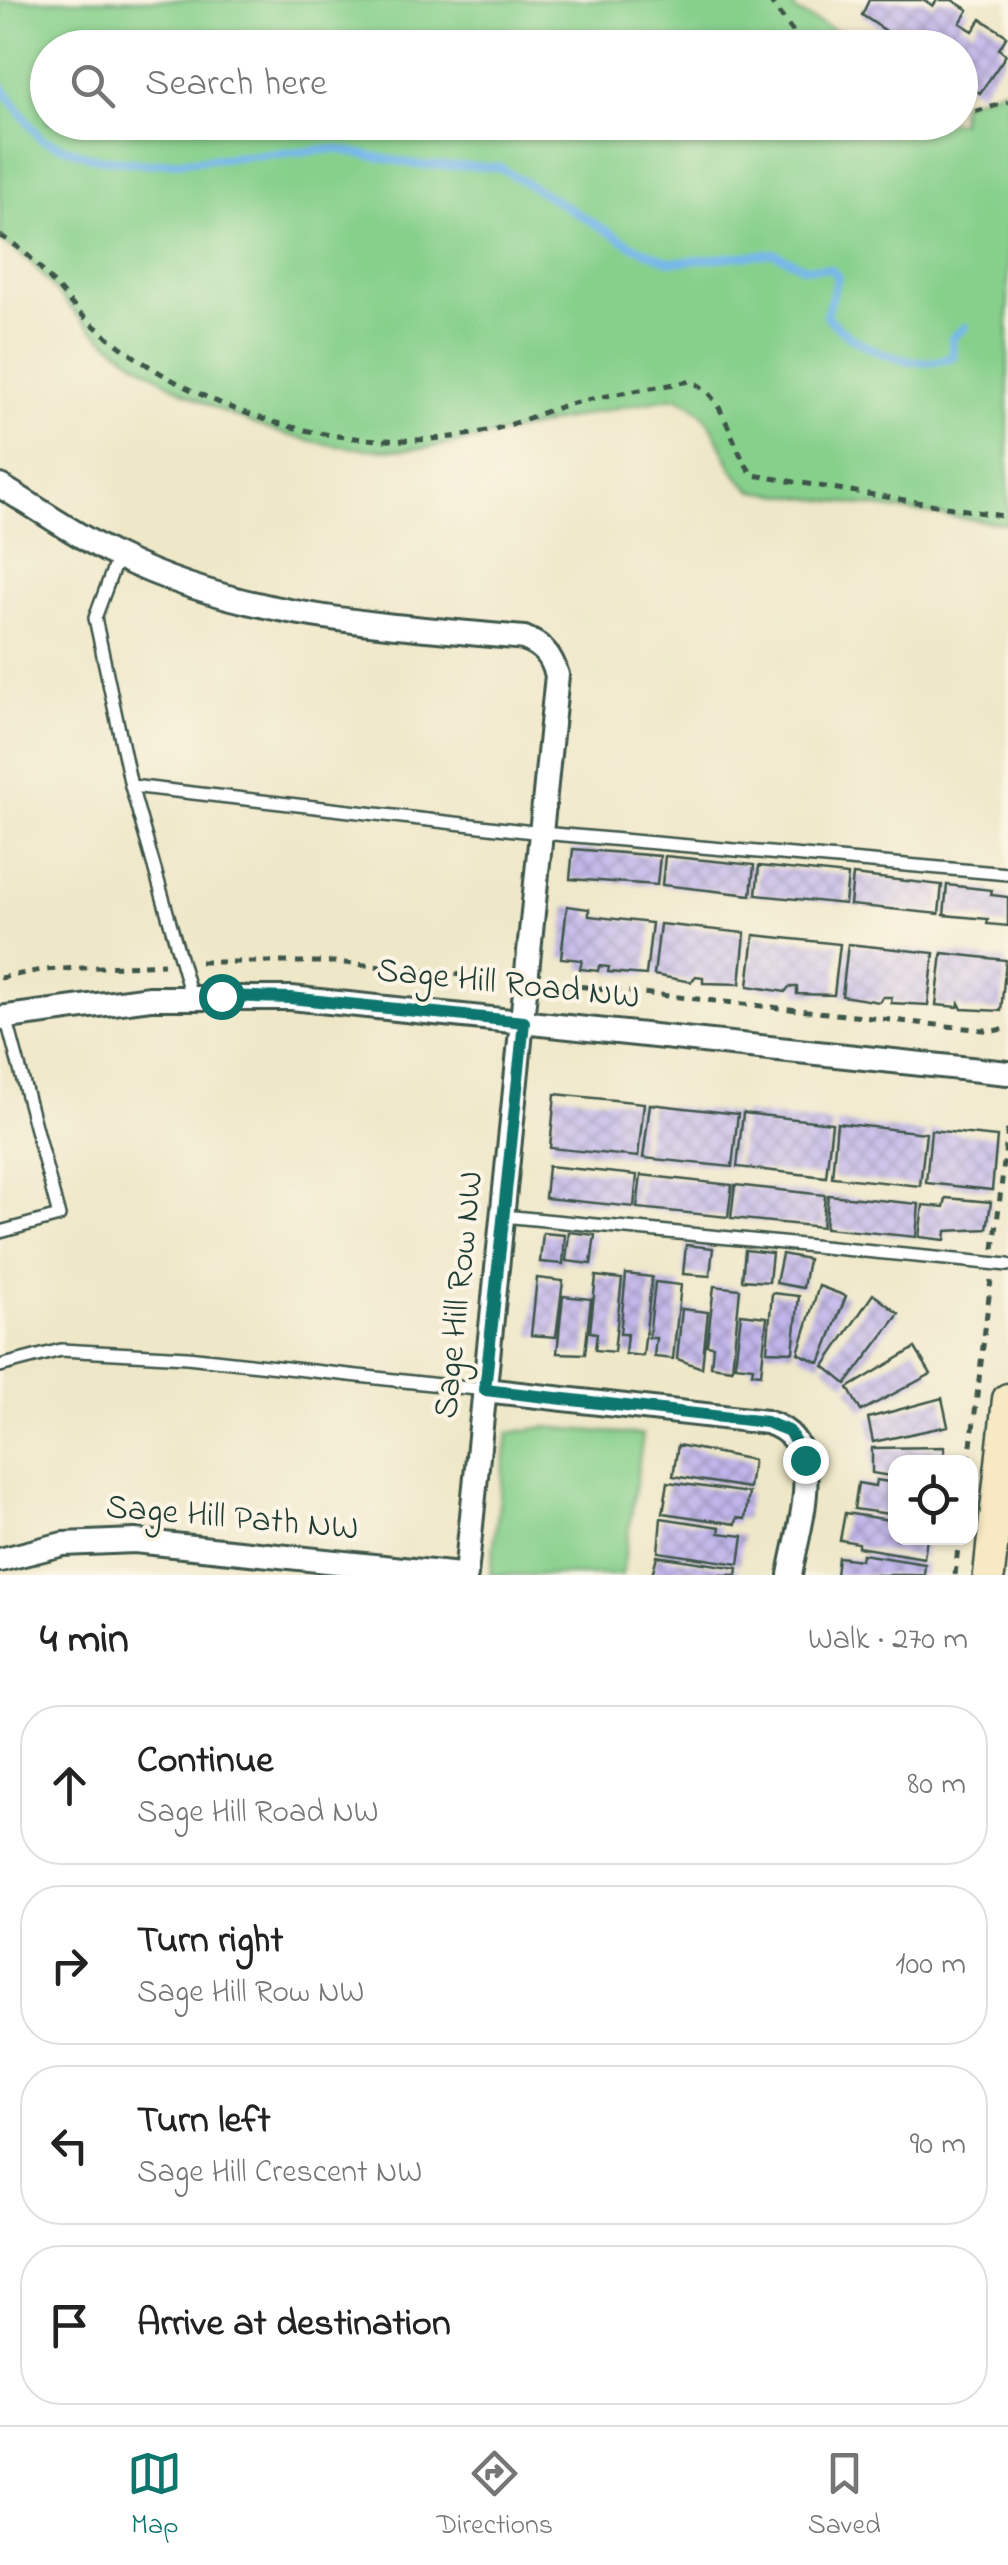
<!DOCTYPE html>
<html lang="en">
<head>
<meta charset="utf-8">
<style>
  body { margin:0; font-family:"Indie Flower",sans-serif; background:#f6f6f6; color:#222 }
  .controls { position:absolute; right:30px; bottom:30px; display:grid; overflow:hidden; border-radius:20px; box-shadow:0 2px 8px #0004 }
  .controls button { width:90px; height:90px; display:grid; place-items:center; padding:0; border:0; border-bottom:2px solid #e0e0e0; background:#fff; color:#222; font:50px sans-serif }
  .stop { position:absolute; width:30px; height:30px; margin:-22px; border:8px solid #0f766e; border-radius:50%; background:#fff }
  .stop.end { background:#0f766e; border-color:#fff; box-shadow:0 2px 10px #0008 }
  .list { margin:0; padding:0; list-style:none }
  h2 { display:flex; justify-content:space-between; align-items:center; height:130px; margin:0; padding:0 40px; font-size:42px }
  h2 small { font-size:32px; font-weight:400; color:#767676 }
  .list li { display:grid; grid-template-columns:65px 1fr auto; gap:30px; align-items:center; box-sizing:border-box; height:160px; margin:0 20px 20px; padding:0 20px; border:2px solid #e0e0e0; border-radius:40px }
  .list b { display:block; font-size:38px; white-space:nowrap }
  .list p { margin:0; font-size:32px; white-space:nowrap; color:#767676 }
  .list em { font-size:32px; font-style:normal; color:#767676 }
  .icon { flex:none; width:55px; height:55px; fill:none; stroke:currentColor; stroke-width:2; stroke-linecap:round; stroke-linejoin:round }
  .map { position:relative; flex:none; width:1008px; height:1575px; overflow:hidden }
  .search { position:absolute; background:#fff; box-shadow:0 2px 8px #0004; left:30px; right:30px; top:30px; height:110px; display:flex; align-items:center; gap:25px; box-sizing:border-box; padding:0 35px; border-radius:55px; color:#767676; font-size:38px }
  .sheet { height:850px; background:#fff }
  nav { display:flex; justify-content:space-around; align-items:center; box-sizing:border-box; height:140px; border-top:2px solid #e0e0e0; background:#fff; font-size:28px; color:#767676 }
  nav a { display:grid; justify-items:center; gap:5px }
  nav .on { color:#0f766e }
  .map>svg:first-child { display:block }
  .park { fill:#87d08c; stroke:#538660; stroke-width:2.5 }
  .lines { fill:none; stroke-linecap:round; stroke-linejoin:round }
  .stream { stroke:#77b7eb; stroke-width:8 }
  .building { fill:url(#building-cross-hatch) }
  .lane-casing { stroke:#3e564a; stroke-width:16 }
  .street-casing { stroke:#3e564a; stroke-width:28 }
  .secondary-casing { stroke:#3e564a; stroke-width:35 }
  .path { stroke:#3e564a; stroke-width:5; stroke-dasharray:8 8; stroke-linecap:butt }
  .lane { stroke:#fff; stroke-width:11 }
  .street { stroke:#fff; stroke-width:22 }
  .secondary { stroke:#f7e9c3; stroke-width:30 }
  .route { stroke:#0f766e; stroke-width:12 }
  .labels { text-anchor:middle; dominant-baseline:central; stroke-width:8; stroke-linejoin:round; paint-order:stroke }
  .street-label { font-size:35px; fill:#1f3d34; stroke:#fcf5e5 }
</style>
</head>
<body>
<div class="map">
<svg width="1008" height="1575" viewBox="0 0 1008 1575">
  <defs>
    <pattern id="building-cross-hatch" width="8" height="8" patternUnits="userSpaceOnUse" patternTransform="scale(2.5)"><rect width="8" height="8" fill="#c1b5eb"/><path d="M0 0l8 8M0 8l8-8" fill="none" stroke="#9c94bf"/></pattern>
  </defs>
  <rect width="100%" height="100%" fill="#fcf5e5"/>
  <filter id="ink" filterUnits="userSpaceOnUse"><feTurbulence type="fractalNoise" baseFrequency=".01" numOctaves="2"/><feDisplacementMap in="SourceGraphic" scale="20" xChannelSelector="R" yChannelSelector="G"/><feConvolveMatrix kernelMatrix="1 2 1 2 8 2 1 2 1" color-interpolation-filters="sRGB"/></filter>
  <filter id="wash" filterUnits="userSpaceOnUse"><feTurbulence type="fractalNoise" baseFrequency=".0048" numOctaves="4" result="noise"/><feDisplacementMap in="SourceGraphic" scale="40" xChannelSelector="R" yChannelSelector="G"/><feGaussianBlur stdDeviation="2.25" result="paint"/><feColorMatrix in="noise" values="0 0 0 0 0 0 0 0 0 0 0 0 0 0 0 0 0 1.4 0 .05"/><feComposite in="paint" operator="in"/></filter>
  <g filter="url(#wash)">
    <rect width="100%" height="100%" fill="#eee7c8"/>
    <path class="park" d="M0 0H791L796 12 839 32 856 47 48 48V122H960L961 103 1008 87V524L754 491C715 466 727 417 677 397 597 408 518 434 438 446 337 462 231 425 148 370 126 356 101 338 81 319 54 293 35 257 0 241Z
      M545 1427 643 1435 622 1575H490L508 1433Z"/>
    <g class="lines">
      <path class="stream" d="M0 85 41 139 90 157 145 164 336 149 418 165 499 167 631 245 671 262 775 253 803 267 831 269 838 277 826 316C856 347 911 373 953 357L952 338 965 327"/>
    </g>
    <g id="blocks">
      <path class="building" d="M869 0H924L933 6 937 0H952L968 10 960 23 973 31 981 19 1007 36 999 49 1006 55 980 93 961 81 960 48 909 46 862 15Z
        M573 849 660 856 657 885 570 879Z
        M665 856 754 865 751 895 662 885Z
        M759 866 848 875 845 904 756 895Z
        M853 875 942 885 939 914 850 905Z
        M947 885 992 890 991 895 1008 897V926L987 924 988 919 944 915Z
        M567 906 589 909V916L652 923 646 975 608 972 609 967 599 966 598 971 580 969 582 960 561 958Z
        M660 924 745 933 740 984 703 983V977L696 976 691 982 654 975Z
        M754 935 840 944 834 995 797 994V987H789L785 992 748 986Z
        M848 944 934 953 928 1005 891 1003 892 997H883L879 1002 842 996Z
        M942 953 1006 960 1001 1011 962 1009 959 1003 958 1007 936 1005Z
        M555 1094 644 1103 638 1157 550 1148Z
        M650 1104 738 1114 732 1167 643 1158Z
        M743 1113 832 1123 826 1177 737 1167Z
        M837 1123 926 1133 920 1186 832 1177Z
        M931 1130 997 1137 992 1190 926 1183Z
        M548 1166 637 1175 634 1207 545 1198Z
        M641 1175 732 1185 728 1217 637 1208Z
        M735 1185 825 1195 822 1227 731 1218Z
        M828 1195 919 1204 916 1237 825 1228Z
        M946 1198 991 1202 987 1229 946 1231 945 1240 919 1237 923 1205 944 1207Z
        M569 1232 595 1235 591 1264 566 1261Z
        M543 1233 565 1235 563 1264 540 1262Z
        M686 1245 713 1248 710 1276 683 1274Z
        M745 1250 772 1253 769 1282 742 1280Z
        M782 1254 808 1259 803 1288 776 1283Z
        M626 1274 652 1277 643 1356 625 1354 627 1334H620Z
        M596 1276 622 1279 614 1352 595 1350 597 1333 590 1332Z
        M537 1278 563 1281 556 1337 531 1335Z
        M655 1282 681 1285 673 1359 654 1357 656 1338H649Z
        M714 1286 740 1289 732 1369 711 1366 713 1346 707 1345Z
        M819 1286 846 1296 820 1363 798 1353Z
        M772 1293 799 1296 793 1352 767 1351Z
        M873 1294 899 1314 846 1384 824 1366Z
        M563 1296 591 1299 585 1354 557 1353Z
        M682 1309 708 1312 702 1368 677 1359Z
        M741 1314 767 1317 761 1374 752 1373 753 1367 735 1365Z
        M915 1348 931 1374 861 1411 848 1388Z
        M942 1398 948 1426 873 1442 868 1418Z
        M678 1445 753 1460 749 1488 673 1476Z
        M944 1447 945 1462H896V1477L872 1473V1448Z
        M876 1480 896 1483V1515L854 1509 858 1483 875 1486Z
        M668 1482 749 1493 745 1519 737 1518 736 1524 663 1513Z
        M845 1513 896 1521V1538H927L924 1558 858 1547V1543L840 1540Z
        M661 1518 720 1527 719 1533 743 1536 739 1564 658 1552Z
        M862 1554 925 1564 924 1575H836L838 1557 861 1560Z
        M657 1556 738 1568 737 1575H652Z"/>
    </g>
  </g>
  <g filter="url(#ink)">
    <use href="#blocks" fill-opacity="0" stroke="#3e564a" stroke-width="2.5"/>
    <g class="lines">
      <g class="lane-casing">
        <path id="lane" d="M118 556 95 618 131 786 191 996
          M131 786 542 833 1008 874
          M503 1216 1008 1265
          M0 1232 59 1216 6 1017
          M0 1366 61 1350 187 1357 485 1390"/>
      </g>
      <g class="street-casing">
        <path id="street" d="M0 486C39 509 78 537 119 557 246 619 387 625 524 638 543 646 551 655 557 675L466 1575
          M0 1018 150 998H291L1008 1073
          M485 1390 766 1422C831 1440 798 1526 790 1575
          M0 1560 63 1544 135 1541 460 1575"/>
      </g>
      <g class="secondary-casing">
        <path id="secondary" d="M989 1575 1008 1399"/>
      </g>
      <path class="path" d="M769 0 794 33 816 48
        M960 116 1008 102
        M0 236C33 252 51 283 76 309 93 326 115 343 135 357 239 427 368 458 491 430 518 424 543 411 570 404 609 394 651 389 690 381 727 395 729 446 753 475L1008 517
        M200 962H335L503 979
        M0 978 41 970 164 964
        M549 983 993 1031 1008 1028
        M994 1249 1008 1128
        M969 1462 991 1280
        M955 1575 959 1538"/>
      <use href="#lane" class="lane"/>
      <use href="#street" class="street"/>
      <use href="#secondary" class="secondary"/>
    </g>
  </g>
  <g class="lines" filter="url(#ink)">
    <path class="route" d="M221 996 290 998 524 1022 485 1390 766 1422 789 1431 805 1460"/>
  </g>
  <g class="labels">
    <g class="street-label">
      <text transform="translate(508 985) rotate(6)">Sage Hill Road NW</text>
      <text transform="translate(460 1295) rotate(-84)">Sage Hill Row NW</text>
      <text transform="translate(232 1519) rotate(5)">Sage Hill Path NW</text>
    </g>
  </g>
</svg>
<div class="controls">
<button><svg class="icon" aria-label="locate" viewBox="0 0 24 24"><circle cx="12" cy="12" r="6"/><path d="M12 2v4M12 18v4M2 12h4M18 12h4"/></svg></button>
</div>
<div class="stop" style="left:221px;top:996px"></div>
<div class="stop end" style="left:805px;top:1460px"></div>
<div class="search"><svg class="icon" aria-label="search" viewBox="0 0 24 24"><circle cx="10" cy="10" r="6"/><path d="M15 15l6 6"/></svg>Search here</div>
</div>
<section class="sheet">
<h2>4 min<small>Walk · 270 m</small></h2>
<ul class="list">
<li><svg class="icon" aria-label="ahead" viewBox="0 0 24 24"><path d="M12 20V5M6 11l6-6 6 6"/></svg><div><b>Continue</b><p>Sage Hill Road NW</p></div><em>80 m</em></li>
<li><svg class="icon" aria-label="right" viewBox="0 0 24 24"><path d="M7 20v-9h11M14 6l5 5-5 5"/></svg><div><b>Turn right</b><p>Sage Hill Row NW</p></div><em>100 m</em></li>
<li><svg class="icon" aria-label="left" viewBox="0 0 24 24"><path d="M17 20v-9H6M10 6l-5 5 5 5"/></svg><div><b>Turn left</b><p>Sage Hill Crescent NW</p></div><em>90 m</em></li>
<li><svg class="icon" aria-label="arrive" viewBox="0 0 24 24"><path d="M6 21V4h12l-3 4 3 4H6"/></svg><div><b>Arrive at destination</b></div></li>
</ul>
</section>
<nav>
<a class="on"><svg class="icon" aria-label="map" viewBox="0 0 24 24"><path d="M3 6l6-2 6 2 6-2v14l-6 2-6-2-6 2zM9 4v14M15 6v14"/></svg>Map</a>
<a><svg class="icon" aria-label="directions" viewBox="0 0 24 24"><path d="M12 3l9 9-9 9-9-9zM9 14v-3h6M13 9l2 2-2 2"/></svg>Directions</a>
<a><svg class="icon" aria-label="saved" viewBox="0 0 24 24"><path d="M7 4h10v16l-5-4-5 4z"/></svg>Saved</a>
</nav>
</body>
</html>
